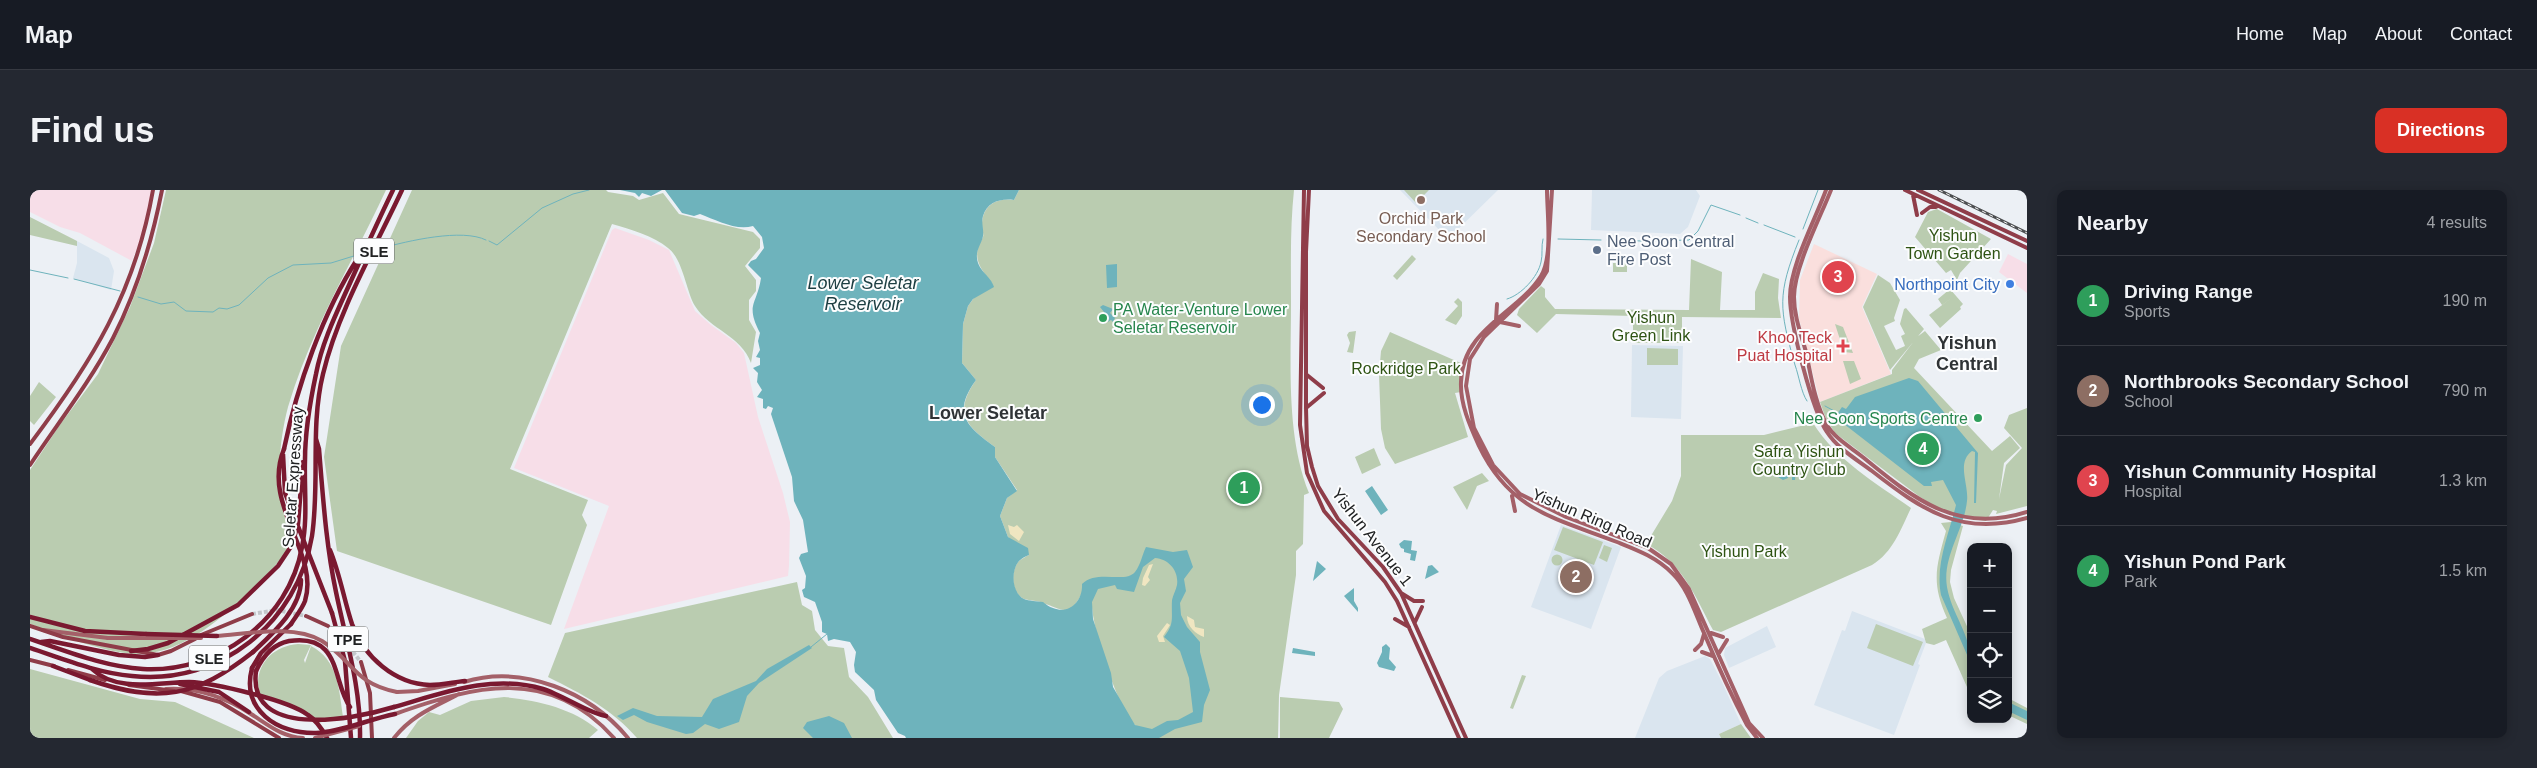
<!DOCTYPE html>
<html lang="en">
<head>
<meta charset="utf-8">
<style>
  body { margin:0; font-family:Helvetica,sans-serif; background:#242831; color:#f1f3f6 }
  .controls { position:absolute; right:15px; bottom:15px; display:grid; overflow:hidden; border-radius:10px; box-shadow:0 2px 12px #0003 }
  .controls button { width:45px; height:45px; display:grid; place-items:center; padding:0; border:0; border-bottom:1px solid #363941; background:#171b24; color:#f1f3f6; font:25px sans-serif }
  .you { position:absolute; left:1231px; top:214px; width:18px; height:18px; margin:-12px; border:4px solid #fff; border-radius:50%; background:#1a73e8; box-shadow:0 0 0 8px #1a73e833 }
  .badge { display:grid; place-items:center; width:32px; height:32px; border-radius:50%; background:#d93025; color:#fff; font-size:16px; font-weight:700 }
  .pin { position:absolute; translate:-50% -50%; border:2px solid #fff; box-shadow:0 1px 5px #0006 }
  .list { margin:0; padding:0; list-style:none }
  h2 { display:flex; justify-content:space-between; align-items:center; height:65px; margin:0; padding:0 20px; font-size:21px }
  h2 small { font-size:16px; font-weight:400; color:#9ea1a6 }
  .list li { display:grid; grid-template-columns:32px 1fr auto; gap:15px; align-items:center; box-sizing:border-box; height:90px; padding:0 20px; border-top:1px solid #363941 }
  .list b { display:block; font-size:19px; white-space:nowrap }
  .list p { margin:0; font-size:16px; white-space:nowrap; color:#9ea1a6 }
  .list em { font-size:16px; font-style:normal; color:#9ea1a6 }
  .icon { flex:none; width:28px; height:28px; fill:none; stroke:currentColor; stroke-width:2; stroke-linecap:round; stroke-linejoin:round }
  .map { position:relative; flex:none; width:1997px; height:548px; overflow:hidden; border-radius:10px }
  header { display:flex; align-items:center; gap:30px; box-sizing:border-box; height:70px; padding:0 25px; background:#171b24; border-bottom:1px solid #363941 }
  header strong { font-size:24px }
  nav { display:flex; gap:28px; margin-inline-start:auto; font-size:18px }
  .intro { display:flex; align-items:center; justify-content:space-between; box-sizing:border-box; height:120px; padding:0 30px }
  h1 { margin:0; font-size:35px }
  .button { padding:12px 22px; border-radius:10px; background:#d93025; color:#fff; font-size:18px; font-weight:700 }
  main { display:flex; gap:30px; padding:0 30px }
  aside { flex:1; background:#171b24; border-radius:10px; box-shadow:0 2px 12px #0003 }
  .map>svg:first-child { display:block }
  .built { fill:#dae5ef }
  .industrial { fill:#f7dee8 }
  .medical { fill:#fadfdd }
  .green { fill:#baccb0 }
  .sand { fill:#f0e6c1 }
  .water { fill:#6eb3bc; fill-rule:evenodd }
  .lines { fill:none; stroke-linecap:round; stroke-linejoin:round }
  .stream { stroke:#6eb3bc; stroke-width:1 }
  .primary-tunnel { stroke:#c3c7cb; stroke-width:4; stroke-dasharray:4 2; stroke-linecap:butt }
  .secondary { stroke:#a46068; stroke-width:4 }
  .primary { stroke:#8f3d49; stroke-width:4 }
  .motorway { stroke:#7a1930; stroke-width:4.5 }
  .rail-casing { stroke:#4d4f51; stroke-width:3 }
  .rail { stroke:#fcfdfe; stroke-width:1; stroke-dasharray:4; stroke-linecap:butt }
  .secondary-bridge { stroke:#a46068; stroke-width:4 }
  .motorway-bridge { stroke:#7a1930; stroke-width:4.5 }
  .education-dot { fill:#8d6e63; stroke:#fcfdfe; stroke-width:2 }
  .service-dot { fill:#5c6f8a; stroke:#fcfdfe; stroke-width:2 }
  .shop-dot { fill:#3f7fe0; stroke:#fcfdfe; stroke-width:2 }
  .leisure-dot { fill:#2e9e5b; stroke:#fcfdfe; stroke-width:2 }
  .health-dot { fill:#e0444e; stroke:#fcfdfe; stroke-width:2 }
  .labels { text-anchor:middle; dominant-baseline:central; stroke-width:4; stroke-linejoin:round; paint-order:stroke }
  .shield { fill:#fcfdfe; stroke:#626465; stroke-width:1 }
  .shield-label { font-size:15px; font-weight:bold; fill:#202223 }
  .education-label { font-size:16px; fill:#785e54; stroke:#fcfdfe }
  .park-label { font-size:16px; fill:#2e5313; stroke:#fcfdfe }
  .service-label { font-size:16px; fill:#4e5e75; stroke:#fcfdfe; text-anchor:start }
  .shop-label { font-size:16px; fill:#366cbe; stroke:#fcfdfe; text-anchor:end }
  .leisure-label { font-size:16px; fill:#27864d; stroke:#fcfdfe; text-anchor:start }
  .health-label { font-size:16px; fill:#be3a42; stroke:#fcfdfe; text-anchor:end }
  .street-label { font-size:16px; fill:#202223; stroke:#fcfdfe }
  .water-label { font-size:18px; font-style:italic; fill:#1c3e42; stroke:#fcfdfe }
  .neighbourhood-label { font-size:18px; font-weight:bold; fill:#2f3336; stroke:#fcfdfe }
</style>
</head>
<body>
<header>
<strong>Map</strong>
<nav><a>Home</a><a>Map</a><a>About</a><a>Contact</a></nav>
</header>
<div class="intro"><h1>Find us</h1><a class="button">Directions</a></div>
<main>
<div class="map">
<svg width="1997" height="548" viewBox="0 0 1997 548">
  <rect width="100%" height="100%" fill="#ecf0f5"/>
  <path class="built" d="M1370 0H1468L1418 49Z
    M1562 0H1666L1670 6 1658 37 1650 44 1561 40Z
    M47 51 79 68 84 81 81 100 43 88 47 73Z
    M1602 155 1653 156 1651 229 1601 227Z
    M1531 335 1591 357 1561 439 1501 417Z
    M1822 421 1895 449 1896 453 1888 474 1890 475 1864 545 1784 515 1812 440 1815 441Z
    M1737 436 1746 457 1699 478 1694 465 1695 458Z
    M1675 466 1680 469 1692 492 1711 534 1689 544 1691 548H1605L1629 488 1637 481Z"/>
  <path class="industrial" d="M0 0H123L117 31 102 71 50 43 30 37 0 22Z
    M585 38 619 50 639 60 665 121 681 135 706 153 714 163 728 227 753 303 760 332 759 376 758 386 534 439 579 316 484 278 582 40Z
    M1978 64 1997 74V103L1969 82Z"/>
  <path class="medical" d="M1784 54 1847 84 1832 117 1861 184 1790 212 1769 128 1770 90Z"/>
  <path class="green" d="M136 0H356C323 71 280 142 258 217 251 244 247 276 252 303 254 315 265 332 263 343 258 367 238 383 221 400 193 428 154 461 113 464 84 466 27 445 0 434V280L29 236 68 184 100 117 124 53Z
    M382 0H576L578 2 603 6 609 10 633 3 649 24 723 42 730 49V58L715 76 726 90V101L719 110V130L726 142 721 173C711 145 680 140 665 116 656 101 653 69 638 58 624 46 600 39 582 34L480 279 558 310 552 325 557 335 521 435 307 361 294 267 311 156Z
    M989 0H1264C1260 38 1261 76 1261 114 1261 175 1256 246 1279 303L1274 305 1273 354 1266 361V385L1249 505 1248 548H1119C1115 542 1111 539 1105 535 1089 522 1059 431 1062 409L1051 405C1039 428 1031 419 1013 413 1007 410 1000 411 994 409 981 403 980 381 989 371 992 369 996 366 999 365L978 347 970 326 977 308 987 300 965 267V257C936 236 923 223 946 190L932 173 933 134 938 116 946 105 962 93C952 81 943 70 949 54 950 52 952 50 953 47 954 44 952 39 952 35 952 16 966 7 984 10Z
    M1374 0H1399L1386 13Z
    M1907 19 1961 49 1930 83 1927 90 1921 80 1916 83 1885 47 1898 22Z
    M0 27 47 51V56L0 45Z
    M1382 65 1386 69 1367 90 1363 86Z
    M1661 69 1692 82 1690 120H1725V102L1733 83 1749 89 1748 108 1751 128 1652 127V153H1603V126L1526 124 1507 143 1487 125 1489 119 1511 96 1515 99V107L1525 119 1659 120Z
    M1583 73H1597V82H1583Z
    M1848 85 1860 93 1870 110 1864 128 1865 131 1854 136 1866 160 1875 156 1871 146 1875 144 1870 134 1874 119 1876 118 1894 139 1860 180 1833 117Z
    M1920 99 1933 114 1930 117 1931 119 1910 138 1899 125 1924 106 1912 115 1908 109Z
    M1428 108 1432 112V126L1426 135 1415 130 1428 116 1424 112Z
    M1805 134 1813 137 1823 163 1814 162Z
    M1326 141 1323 163 1317 162 1320 153 1317 145 1319 142Z
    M1895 141 1911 160 1889 169 1884 178 1962 261 1980 246 1990 258 1974 273 1969 309 1976 275 1992 258 1974 238 1979 225 1997 218V316L1966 324 1967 321 1963 320 1956 331 1935 328 1914 322 1890 307 1805 243 1796 229 1790 212 1862 184V180L1887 147Z
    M1360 142 1433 174 1431 202 1425 203 1438 247 1365 274 1355 258 1351 239 1349 184 1351 161Z
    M1617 158 1648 159V175H1617Z
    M1813 171H1824L1831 189 1820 194Z
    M9 192 26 207 4 235 0 231V206Z
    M1783 233C1806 270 1846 293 1881 318 1870 341 1863 362 1842 375L1691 442 1683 440C1665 406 1652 372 1616 354L1642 311 1651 286V245H1734Z
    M1344 258 1351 275 1332 284 1325 267Z
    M1452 283 1459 291 1447 296 1437 320 1423 297Z
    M1921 332 1933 336 1921 380 1920 392 1924 408 1941 445V506L1916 450 1904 455 1896 453 1892 439 1917 428C1901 393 1906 377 1916 341L1911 333Z
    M1533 337 1573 352 1564 375 1524 360Z
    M1574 355 1582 358 1577 372 1569 368Z
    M1521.5 370a5.5 5.5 0 1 1 11 0a5.5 5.5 0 1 1-11 0Z
    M767 392 772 415 782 421 785 440 798 456 814 458 819 487 838 507 863 548H607C582 519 552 504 518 487L535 443Z
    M1846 434 1893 452 1883 476 1837 458Z
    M268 454 281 455 274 470 275 473 281 456C308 470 309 499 313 527L288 533 265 516 230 505C222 478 241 456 268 454Z
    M0 479 110 509 145 512 224 548H0Z
    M1492 485 1496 486 1483 519 1480 518Z
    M474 507C506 510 543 518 568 540L559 548H376L388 531 399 522 410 525 441 511Z
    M1250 507 1309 512 1313 519 1299 548H1250Z
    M1978 508 1997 518V534L1978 525Z
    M1711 534 1721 548H1691L1689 544Z"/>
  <path class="sand" d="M978 335 984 337 987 335 994 342 989 351 980 344Z
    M1123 374 1118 387 1120 390 1115 396 1112 395 1113 388 1119 375Z
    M1157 426 1164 430 1165 437 1174 439V447C1166 444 1157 437 1157 426Z
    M1137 433 1140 435 1133 446 1135 452H1129L1127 446Z"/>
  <path class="water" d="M590 0H632L621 6 612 3 609 7 605 3Z
    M635 0H989L984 10C971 8 957 12 953 26 951 33 954 39 953 46 952 53 946 59 947 68 948 81 961 86 964 97L943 109 938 116 933 134 932 173 946 190C922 223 936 236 965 257V267L987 301 977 308 970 326 978 347 998 358 999 365C996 366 992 368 989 371 981 380 981 402 994 409 999 411 1007 411 1013 412 1016 414 1019 417 1023 418 1040 425 1053 410 1052 394 1067 379 1095 394 1105 382 1111 374 1112 365 1116 357L1143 362 1157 360 1163 377 1154 389 1156 401 1150 413 1151 425 1157 437 1170 452V462L1180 500 1174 515 1172 532 1145 539 1129 548H876L875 546 868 543 846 510 844 500 825 482 824 475 826 462 820 452 804 449 798 451 797 444 792 442V432L785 412 774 407 772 400 775 398 776 386 769 368 771 364 778 362 773 330 764 311 762 287 741 224 743 218 738 216 736 219 733 218V209L727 207 732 200 727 192 728 183 723 178 730 175V168L726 167 730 160 728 151 730 143C715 114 727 115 731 88L718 75 721 71 726 69 734 58 732 47 723 36C706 41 686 30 670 24L664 26 652 23ZM1125 368C1139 369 1149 381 1147 395 1146 400 1143 405 1142 410 1141 428 1145 433 1134 447L1150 461 1159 488 1163 522 1148 530 1137 531 1122 539 1105 535 1083 497 1081 483 1063 429 1062 412 1068 399 1085 395 1087 399 1104 402 1113 377Z
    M1087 74V97L1077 98 1076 75Z
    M1073 115 1083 119 1080 123 1085 128 1083 132 1081 130 1078 132 1079 129 1074 134 1071 133V126L1074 122 1070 117Z
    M1879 188 1888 191 1948 263 1946 313H1944L1945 262 1942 261C1926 273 1939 294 1937 311 1934 340 1912 367 1917 397 1922 425 1941 444 1941 474L1911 405C1905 374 1919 344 1926 315L1913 290 1901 292 1902 296H1894L1805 227 1812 217 1816 219 1825 207Z
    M1766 277 1765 290H1762V284H1758V288L1753 290 1745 285 1744 278Z
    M1342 296 1358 320 1351 325 1335 301Z
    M1374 350 1382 351 1381 360 1387 361 1385 371 1380 370 1381 364 1374 362V359L1371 358 1369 354Z
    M1287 371 1296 379 1283 391Z
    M1402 375 1409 382 1395 389 1398 376Z
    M1324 398V411L1328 418V422L1314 406Z
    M1356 454 1360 458 1359 469 1366 477 1364 481 1349 477 1347 473 1352 462V457Z
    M779 455 782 458 729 493 717 506 709 532 689 539 675 534 663 543 656 544 617 532 604 525 593 530 587 526 603 518 627 526 672 527 683 509 726 491 737 479Z
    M1263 458 1285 462V466L1262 463Z
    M1978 512 1997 521V530L1978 521Z
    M799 526 814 533 822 548H783L773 538 777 532Z"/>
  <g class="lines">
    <path class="stream" d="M1716 28 1728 33
      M1734 35 1765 47
      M1773 39 1788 0
      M1528 49 1571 50
      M1577 50 1612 51
      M1769 50C1747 105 1749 118 1765 175 1769 186 1771 202 1777 211
      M459 51 467 55 512 18 543 4 559 0
      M1618 51 1659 50 1668 41 1681 15 1710 25
      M352 58C378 51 432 38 456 50
      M0 80 38 88
      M44 89 90 101
      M108 107 131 114 144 112 156 121 183 122 189 118 197 119 209 115 238 88 263 75 301 73 327 65
      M1477 109C1491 105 1508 87 1511 72 1513 65 1511 56 1513 49
      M1795 216 1808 223
      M781 457 797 444"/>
    <path class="primary-tunnel" d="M222 424 247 420 276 426
      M298 436 310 446 331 472"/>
    <path class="secondary" d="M1517 0C1517 23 1523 67 1511 86 1488 123 1432 139 1431 192 1430 214 1440 236 1449 256 1480 321 1525 328 1587 352 1607 360 1626 367 1642 383 1658 398 1665 423 1674 443 1687 474 1701 505 1717 535L1727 548
      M1522 0 1517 81 1509 94 1454 147 1440 169 1436 196 1444 238 1463 275 1490 304 1536 327 1618 358 1641 374 1659 399 1719 533 1733 548
      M1796 0C1785 30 1760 76 1760 107 1760 134 1782 220 1797 242 1807 258 1826 269 1842 281 1892 320 1931 347 1997 328
      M1801 0C1790 28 1764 78 1764 107 1764 126 1771 144 1776 162 1781 186 1785 214 1797 235 1805 249 1822 258 1834 268 1885 310 1928 344 1997 322
      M1466 130 1467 114
      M1470 132 1489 136
      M1482 306 1485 321
      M13 440 78 448
      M1681 443 1693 447
      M1665 460 1671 454 1674 444
      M1672 462 1683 466
      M1689 463 1697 450
      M434 492C493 474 560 502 598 548
      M136 499C167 497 195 507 221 524 237 534 252 547 273 548
      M367 502 388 501 425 494
      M365 524C444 496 519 475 584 548
      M364 548C382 525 404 517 429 504"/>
    <path class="primary" d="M1274 0 1270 235 1277 283 1294 321 1355 392 1367 411 1429 548
      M1279 0 1276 62V218L1277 256 1282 277 1288 296 1308 329 1353 377 1371 403 1436 548
      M1875 0 1997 58
      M1888 0 1997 51
      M1883 5 1887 25
      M1892 23 1900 17H1906
      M1277 185 1293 198
      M1276 218 1294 203
      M0 254C62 172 105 103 123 0
      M0 275C28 233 60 192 83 148 107 101 122 51 132 0
      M1371 403 1384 411H1393
      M276 426 298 436
      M1365 429 1379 437
      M1385 432 1392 417
      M0 436 33 447 128 465 141 461 165 449
      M171 445 222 424
      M0 470 24 476
      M331 472 340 503 342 548
      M38 480 75 490
      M99 495 144 501
      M151 501 190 512 249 548"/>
    <path class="motorway" d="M286 249 289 259C293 307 296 355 306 402 316 451 331 497 330 548
      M254 259C267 196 293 122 328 68
      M300 360C310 384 314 410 322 434 334 467 365 494 400 495 412 495 424 492 435 491
      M302 423 315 471 321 548
      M0 427 55 441 116 444
      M0 449C36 461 75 477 113 479 187 483 259 431 272 357 278 328 274 299 275 270 275 242 280 212 286 184 292 152 307 122 320 93 334 62 348 31 363 0
      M11 452 20 451 89 465 115 467 128 465
      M0 458C33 469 67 483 102 486 190 496 268 432 282 346 290 292 280 237 293 184 308 121 345 58 372 0
      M101 461 118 459 138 453 208 415 248 376 262 355 268 334 273 272
      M223 462C242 444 271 419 271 390
      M23 476 60 490
      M222 478 231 463 261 434
      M62 479C87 503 129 492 159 492 184 493 258 510 278 525 286 530 292 539 297 548
      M226 481C233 466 243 454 259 451 312 443 302 492 320 517
      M150 494 189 502 219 522
      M364 517C413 503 462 484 513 499 532 505 562 525 576 526"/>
    <g class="rail-casing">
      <path id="rail" d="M1909 0 1997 43"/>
    </g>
    <use href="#rail" class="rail"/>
    <path class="secondary-bridge" d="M186 446C218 444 263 434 292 451 324 471 323 493 367 502
      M78 448H171
      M285 548 329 536"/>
    <path class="motorway-bridge" d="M254 259C231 315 290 363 275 411 272 419 266 426 261 434
      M253 264 255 303 302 423
      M116 444 187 446
      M222 478C211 520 247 544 286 543 312 542 339 529 365 524
      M226 481C217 548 319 531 364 517
      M60 490C129 514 166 507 223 462"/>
  </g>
  <circle class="education-dot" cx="1391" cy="10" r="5"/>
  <circle class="service-dot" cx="1567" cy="60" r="5"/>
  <circle class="shop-dot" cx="1980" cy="94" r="5"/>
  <g class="leisure-dot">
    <circle cx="1073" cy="128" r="5"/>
    <circle cx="1948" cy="228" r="5"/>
  </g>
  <path class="health-dot" d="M1810.5 148.5h5v5h5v5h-5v5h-5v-5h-5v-5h5z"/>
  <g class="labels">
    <g class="shield">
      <rect x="324" y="48.5" width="40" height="25" rx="4"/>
      <rect x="298" y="436.5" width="40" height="25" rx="4"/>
      <rect x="159" y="455.5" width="40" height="25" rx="4"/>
    </g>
    <g class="shield-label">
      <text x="344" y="61">SLE</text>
      <text x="318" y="449">TPE</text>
      <text x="179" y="468">SLE</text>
    </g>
    <g class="education-label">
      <text x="1391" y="28">Orchid Park<tspan x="1391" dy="18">Secondary School</tspan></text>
    </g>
    <g class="park-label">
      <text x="1923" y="45">Yishun<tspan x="1923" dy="18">Town Garden</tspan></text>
      <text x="1621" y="127">Yishun<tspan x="1621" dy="18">Green Link</tspan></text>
      <text x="1376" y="178">Rockridge Park</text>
      <text x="1769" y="261">Safra Yishun<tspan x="1769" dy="18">Country Club</tspan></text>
      <text x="1714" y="361">Yishun Park</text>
    </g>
    <g class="service-label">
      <text x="1577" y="51">Nee Soon Central<tspan x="1577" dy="18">Fire Post</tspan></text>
    </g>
    <g class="shop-label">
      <text x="1970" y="94">Northpoint City</text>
    </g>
    <g class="leisure-label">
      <text x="1083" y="119">PA Water-Venture Lower<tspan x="1083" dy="18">Seletar Reservoir</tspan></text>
      <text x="1938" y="228" text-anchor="end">Nee Soon Sports Centre</text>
    </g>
    <g class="health-label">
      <text x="1802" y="147">Khoo Teck<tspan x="1802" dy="18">Puat Hospital</tspan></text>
    </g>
    <g class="street-label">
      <text transform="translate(263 287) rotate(-86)">Seletar Expressway</text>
      <text transform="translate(1562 328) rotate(23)">Yishun Ring Road</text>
      <text transform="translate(1342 347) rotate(52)">Yishun Avenue 1</text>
    </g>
    <g class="water-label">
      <text x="833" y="93">Lower Seletar<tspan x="833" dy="21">Reservoir</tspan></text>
    </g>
    <g class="neighbourhood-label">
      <text x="1937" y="153">Yishun<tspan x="1937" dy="21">Central</tspan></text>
      <text x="958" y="223">Lower Seletar</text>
    </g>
  </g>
</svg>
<div class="controls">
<button>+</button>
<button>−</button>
<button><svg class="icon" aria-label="locate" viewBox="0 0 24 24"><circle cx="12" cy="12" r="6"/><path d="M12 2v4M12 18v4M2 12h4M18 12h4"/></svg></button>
<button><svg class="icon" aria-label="layers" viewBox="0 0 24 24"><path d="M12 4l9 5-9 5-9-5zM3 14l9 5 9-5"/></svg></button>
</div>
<div class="you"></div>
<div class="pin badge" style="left:1214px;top:298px;background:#2e9e5b">1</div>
<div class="pin badge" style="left:1546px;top:387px;background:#8d6e63">2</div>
<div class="pin badge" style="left:1808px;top:87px;background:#e0444e">3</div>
<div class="pin badge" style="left:1893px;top:259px;background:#2e9e5b">4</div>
</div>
<aside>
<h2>Nearby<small>4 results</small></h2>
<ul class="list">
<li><span class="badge" style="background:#2e9e5b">1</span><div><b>Driving Range</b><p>Sports</p></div><em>190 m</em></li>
<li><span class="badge" style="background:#8d6e63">2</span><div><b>Northbrooks Secondary School</b><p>School</p></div><em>790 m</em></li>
<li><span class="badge" style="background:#e0444e">3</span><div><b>Yishun Community Hospital</b><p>Hospital</p></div><em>1.3 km</em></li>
<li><span class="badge" style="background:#2e9e5b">4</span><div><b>Yishun Pond Park</b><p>Park</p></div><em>1.5 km</em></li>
</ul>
</aside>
</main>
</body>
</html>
